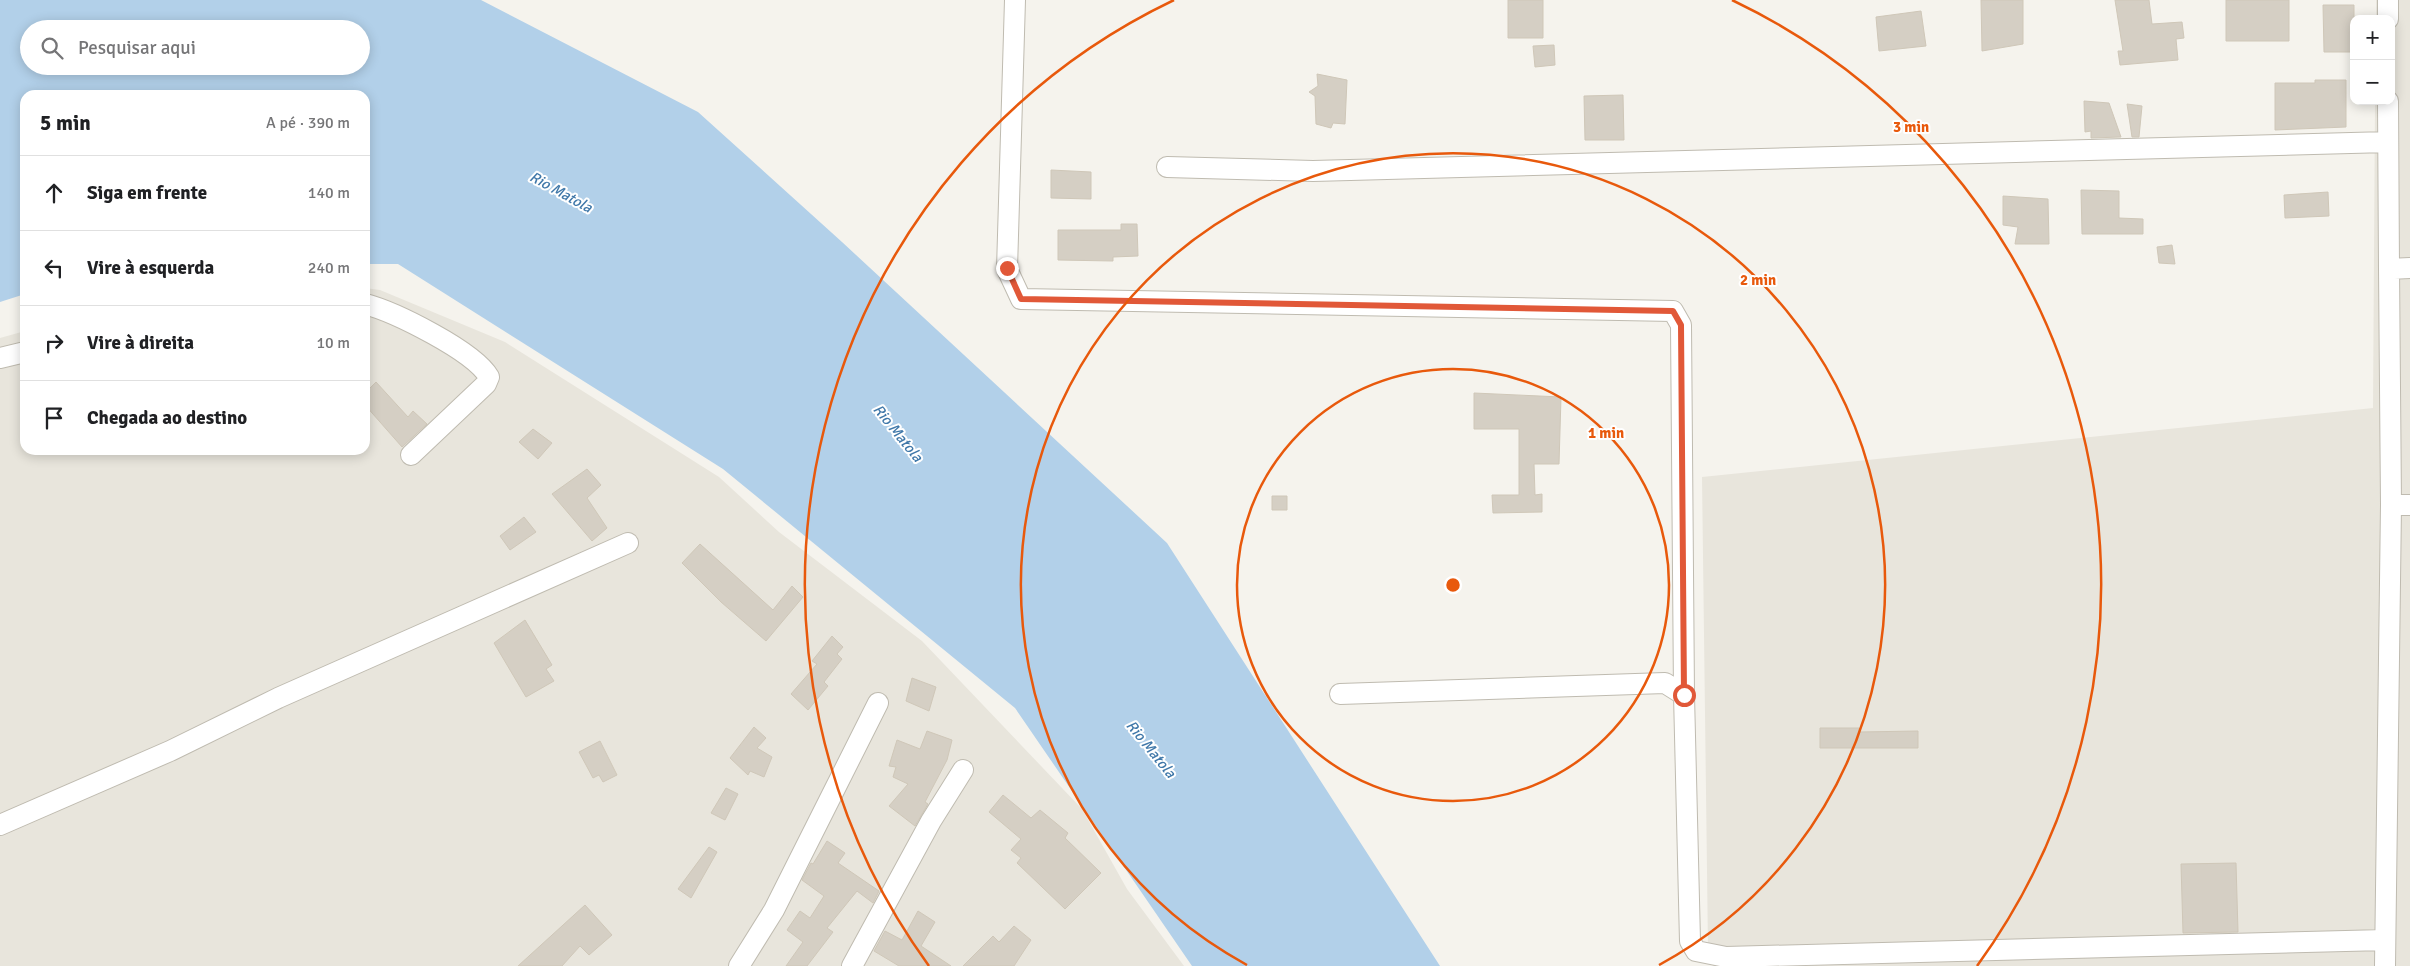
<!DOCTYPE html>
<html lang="pt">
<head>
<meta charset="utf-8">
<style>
  body { margin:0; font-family:Signika,sans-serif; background:#f6f6f6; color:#202124 }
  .controls { position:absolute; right:15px; top:15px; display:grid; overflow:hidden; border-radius:10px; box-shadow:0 2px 12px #0003 }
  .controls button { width:45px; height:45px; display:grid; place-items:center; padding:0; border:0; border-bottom:1px solid #e0e0e0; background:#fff; color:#202124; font:25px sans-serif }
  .stop { position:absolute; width:15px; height:15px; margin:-11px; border:4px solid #e15838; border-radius:50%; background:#fff }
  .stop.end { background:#e15838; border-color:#fff; box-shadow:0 1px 5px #0008 }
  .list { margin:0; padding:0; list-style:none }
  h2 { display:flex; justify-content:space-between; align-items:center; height:65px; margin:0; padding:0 20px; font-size:21px }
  h2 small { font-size:16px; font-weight:400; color:#757577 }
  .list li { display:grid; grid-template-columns:32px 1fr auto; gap:15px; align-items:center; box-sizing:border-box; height:75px; padding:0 20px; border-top:1px solid #e0e0e0 }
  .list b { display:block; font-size:19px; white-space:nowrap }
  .list em { font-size:16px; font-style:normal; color:#757577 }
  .icon { flex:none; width:28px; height:28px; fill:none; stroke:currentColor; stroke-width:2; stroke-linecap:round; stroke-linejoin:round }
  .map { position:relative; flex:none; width:2410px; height:966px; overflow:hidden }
  .search { position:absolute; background:#fff; box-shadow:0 2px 12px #0003; left:20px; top:20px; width:350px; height:55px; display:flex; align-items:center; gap:12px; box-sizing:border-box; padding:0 18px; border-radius:28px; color:#757577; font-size:19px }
  .panel { position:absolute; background:#fff; box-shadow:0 2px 12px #0003; left:20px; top:90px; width:350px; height:365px; border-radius:15px }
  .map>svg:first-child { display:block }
  .residential { fill:#e8e5dc }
  .water { fill:#b2d0e9; fill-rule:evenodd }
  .building { fill:#d5cfc4; stroke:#cfc7b8 }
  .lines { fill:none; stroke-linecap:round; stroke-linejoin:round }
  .street-casing { stroke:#bfbbb0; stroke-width:22 }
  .street { stroke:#fff; stroke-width:20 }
  .route { stroke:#e15838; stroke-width:6 }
  .ring { fill:none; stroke:#e8590c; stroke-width:2.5 }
  .labels { text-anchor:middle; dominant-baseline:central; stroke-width:4; stroke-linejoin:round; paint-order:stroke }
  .water-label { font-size:15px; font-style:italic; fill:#4078a9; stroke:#fff }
  .centre { fill:#e8590c; stroke:#fff; stroke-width:2.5 }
  .ring-label { font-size:15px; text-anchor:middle; font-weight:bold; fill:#e8590c; stroke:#fff; stroke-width:4; stroke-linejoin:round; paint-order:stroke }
</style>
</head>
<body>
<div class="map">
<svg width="2410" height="966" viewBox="0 0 2410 966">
  <rect width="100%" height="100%" fill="#f5f3ed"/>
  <path class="residential" d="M2376 0H2410V966H1713L1708 949 1702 477 2373 408 2375 101H2391V19H2376Z
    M365 288 380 290 505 342 719 477 779 532 922 641 1082 809 1127 889 1184 966H0V338L25 331V450H365Z"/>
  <path class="water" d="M0 0H481L698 112 842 242 1167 543 1440 966H1192L1015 708 723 469 398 264H365V95H25V294L0 302ZM29 29H361V66H29Z"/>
  <path class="building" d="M1508 0H1543V38H1508Z
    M1981 0H2023V44L1982 51Z
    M2115 0H2149L2152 24 2182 22 2184 38 2176 39 2178 60 2120 65 2118 51H2123Z
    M2226 0H2289V41H2226Z
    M2323 5H2354V52H2324Z
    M1921 11 1926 46 1879 51 1876 17Z
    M1554 45 1555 65 1535 67 1533 46Z
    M1317 74 1347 80 1345 124 1333 123 1331 128 1316 124 1315 96 1309 92 1318 86Z
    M2315 80H2346V127L2275 130V83H2315Z
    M1623 95 1624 140H1585L1584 96Z
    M2084 101 2109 103 2121 137 2091 138V131L2085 132Z
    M2127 104 2142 106 2139 137H2132Z
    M1051 170 1091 172V199L1051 198Z
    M2081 190 2119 191V218L2143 219V234H2082Z
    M2328 192 2329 216 2285 218 2284 195Z
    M2003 196 2048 199 2049 244H2015L2018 227 2003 225Z
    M1121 224H1137L1138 256 1113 257V261L1058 260V230H1121Z
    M2172 245 2175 264 2159 263 2157 247Z
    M376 382 408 417 413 411 427 424 402 447 365 405V393Z
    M1474 393 1561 397 1559 464H1534L1535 495 1542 494V512L1493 513 1492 495H1519V429H1474Z
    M533 429 552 443 538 459 519 442Z
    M587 469 601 485 587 498 607 528 592 541 552 494Z
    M1272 496H1287V510H1272Z
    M524 517 536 532 510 550 500 536Z
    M700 544 773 610 792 586 803 597 766 641 721 602 682 563Z
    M525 620 552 665 546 669 554 681 526 697 494 643Z
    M832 636 843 647 837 654 842 659 824 682 828 686 808 710 791 694 817 664 812 661Z
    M912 678 936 687 929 711 906 701Z
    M754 727 766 738 757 748 772 757 764 777 750 771 748 775 730 758Z
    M1820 728H1859V732L1918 731V748H1820Z
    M927 731 952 740 947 760 925 802 928 804 915 826 889 806 908 784 893 777 896 767 889 766 897 740 920 749Z
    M600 741 617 775 603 782 599 775 593 778 579 752Z
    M726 788 738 794 725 820 711 813Z
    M1003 795 1031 818 1040 810 1068 833 1065 838 1101 873 1065 909 1017 863 1021 858 1011 850 1021 839 989 812Z
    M827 841 845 853 838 863 879 891 873 903 857 891 827 928 833 932 807 966H786L803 942 787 930 800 911 810 918 824 896 802 880 811 863 813 864Z
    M709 847 717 852 691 898 678 889Z
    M2236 863 2238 932 2183 933 2181 864Z
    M585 905 612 935 589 955 580 946 562 966H518Z
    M918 911 935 922 921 946 951 966H899L874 951 885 931 902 940Z
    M1014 926 1031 940 1014 966H963L993 936 999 942Z"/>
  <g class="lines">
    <g class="street-casing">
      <path id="street" d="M1015 0 1007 269 1021 299 1673 311 1681 325 1684 695 1690 941 1696 951 1726 957 2385 940
        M2388 0V19
        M2388 101 2389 269 2410 268
        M1167 167 1313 171 2388 142
        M2389 269 2391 505H2410
        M365 304C395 312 474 351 489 377L486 384 411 455
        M0 358 25 352
        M1340 694 1665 683 1684 695
        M0 825 170 751 278 698 628 543
        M739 966 774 910 878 703
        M852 966 931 821 963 770
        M2385 966 2391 505"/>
    </g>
    <use href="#street" class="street"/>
  </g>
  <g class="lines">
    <path class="route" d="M1007 268 1021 299 1673 311 1681 325 1684 695"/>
  </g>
  <g class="ring">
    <circle cx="1453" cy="585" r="216"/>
    <path d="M1247 965A432 432 0 1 1 1659 965"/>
    <path d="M929 966A648 648 0 0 1 1174 0M1732 0A648 648 0 0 1 1977 966"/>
  </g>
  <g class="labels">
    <g class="water-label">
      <text transform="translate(561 192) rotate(29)">Rio Matola</text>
      <text transform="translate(898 433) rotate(51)">Rio Matola</text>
      <text transform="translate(1151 749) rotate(51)">Rio Matola</text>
    </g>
  </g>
  <circle cx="1453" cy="585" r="8" class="centre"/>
  <g class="ring-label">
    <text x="1911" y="132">3 min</text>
    <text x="1758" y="285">2 min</text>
    <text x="1606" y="438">1 min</text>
  </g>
</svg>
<div class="controls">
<button>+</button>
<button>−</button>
</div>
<div class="stop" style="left:1684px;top:695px"></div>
<div class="stop end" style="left:1007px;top:268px"></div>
<div class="search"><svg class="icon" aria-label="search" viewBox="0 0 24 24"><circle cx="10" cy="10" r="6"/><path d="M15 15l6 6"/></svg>Pesquisar aqui</div>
<section class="panel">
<h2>5 min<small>A pé · 390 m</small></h2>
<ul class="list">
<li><svg class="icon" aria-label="ahead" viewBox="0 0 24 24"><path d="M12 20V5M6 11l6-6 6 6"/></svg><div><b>Siga em frente</b></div><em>140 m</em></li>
<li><svg class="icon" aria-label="left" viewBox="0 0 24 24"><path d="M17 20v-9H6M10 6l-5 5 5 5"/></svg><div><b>Vire à esquerda</b></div><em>240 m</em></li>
<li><svg class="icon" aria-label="right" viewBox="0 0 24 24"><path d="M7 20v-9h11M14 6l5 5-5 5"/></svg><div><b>Vire à direita</b></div><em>10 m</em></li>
<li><svg class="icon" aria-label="arrive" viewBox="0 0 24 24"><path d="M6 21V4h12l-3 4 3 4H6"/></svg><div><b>Chegada ao destino</b></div></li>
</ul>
</section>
</div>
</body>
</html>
